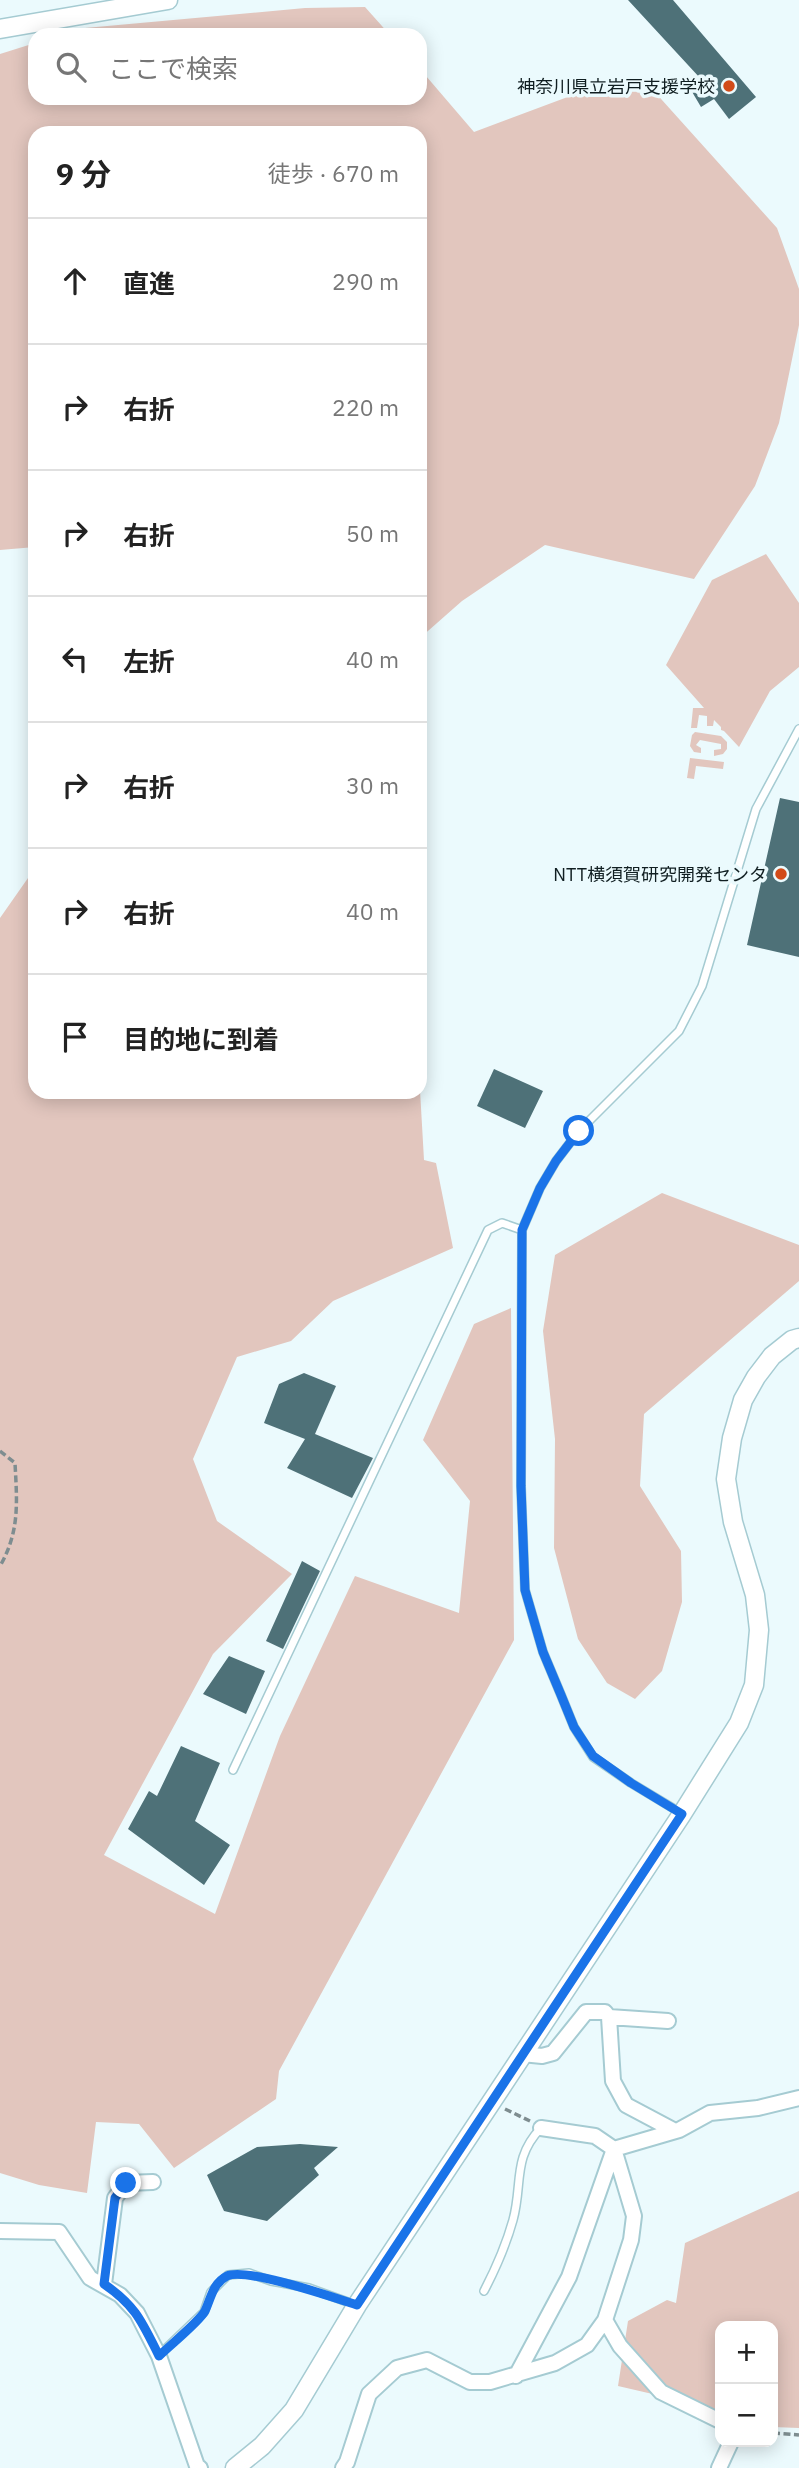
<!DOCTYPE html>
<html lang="ja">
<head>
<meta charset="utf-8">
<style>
  body { margin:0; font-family:"IBM Plex Sans","Noto Sans JP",sans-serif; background:#f6f6f6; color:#222 }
  .controls { position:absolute; right:21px; bottom:21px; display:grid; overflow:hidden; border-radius:14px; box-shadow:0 4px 18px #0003 }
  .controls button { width:63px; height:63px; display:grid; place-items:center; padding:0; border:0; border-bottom:2px solid #e0e0e0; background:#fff; color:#222; font:35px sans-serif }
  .stop { position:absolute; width:21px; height:21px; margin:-16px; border:5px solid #1a73e8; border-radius:50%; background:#fff }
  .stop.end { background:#1a73e8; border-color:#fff; box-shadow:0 2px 7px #0008 }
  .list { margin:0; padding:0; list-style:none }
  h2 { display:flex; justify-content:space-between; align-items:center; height:91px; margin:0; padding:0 28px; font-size:30px }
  h2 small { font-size:23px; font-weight:400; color:#767676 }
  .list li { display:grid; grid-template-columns:46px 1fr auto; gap:21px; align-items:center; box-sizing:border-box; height:126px; padding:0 28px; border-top:2px solid #e0e0e0 }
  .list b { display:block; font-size:26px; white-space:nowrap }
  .list em { font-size:23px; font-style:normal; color:#767676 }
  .icon { flex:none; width:38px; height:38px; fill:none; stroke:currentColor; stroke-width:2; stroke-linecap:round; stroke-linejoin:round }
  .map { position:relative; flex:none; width:799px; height:2468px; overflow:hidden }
  .search { position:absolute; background:#fff; box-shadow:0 4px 18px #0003; left:28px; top:28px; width:399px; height:77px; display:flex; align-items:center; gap:18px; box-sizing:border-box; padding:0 24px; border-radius:21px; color:#767676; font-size:26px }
  .panel { position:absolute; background:#fff; box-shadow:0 4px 18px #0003; left:28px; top:126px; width:399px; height:973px; border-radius:21px }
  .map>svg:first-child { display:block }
  .green { fill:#e2c6be }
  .building { fill:#4e7178 }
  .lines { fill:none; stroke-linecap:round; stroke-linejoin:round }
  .service-casing { stroke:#a5cbd2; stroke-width:10 }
  .minor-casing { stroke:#a5cbd2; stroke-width:18 }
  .tertiary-casing { stroke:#a5cbd2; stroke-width:21 }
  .path { stroke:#7e8d90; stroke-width:3.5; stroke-dasharray:7 3.5; stroke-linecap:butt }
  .service { stroke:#fff; stroke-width:7 }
  .minor { stroke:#fff; stroke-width:14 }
  .tertiary { stroke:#fff; stroke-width:18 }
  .route { stroke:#1a73e8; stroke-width:9 }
  .poi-dot { fill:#d24b19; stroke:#ebfafd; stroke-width:2.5 }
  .labels { text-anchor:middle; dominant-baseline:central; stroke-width:7; stroke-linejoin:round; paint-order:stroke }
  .poi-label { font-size:18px; fill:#101e21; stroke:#ebfafd; text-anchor:end }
</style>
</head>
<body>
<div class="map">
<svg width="799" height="2468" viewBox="0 0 799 2468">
  <rect width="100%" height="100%" fill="#ebfafd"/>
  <path class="green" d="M365 7 390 35H62L85 28 305 8Z
    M35 43V98H420V69L474 132 581 92 653 90 777 228 799 289V325L779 423 755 486 694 579 545 545 462 601 420 638V133H35V547L0 550V54Z
    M766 554 799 603V667L770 691 739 747 724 731 721 730V727L714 720 713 726H707V716L699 715 697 728H691L693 708H704L666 665 712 580Z
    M695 732 721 736 727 742V749L723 754 714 756V750L721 749V744L700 740 696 745 701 748V753L694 752 690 746 692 735Z
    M690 758 724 762 723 769 696 766 694 779 687 778Z
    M35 868V1092H420V1090L424 1160 436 1163 453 1248 333 1301 291 1341 237 1357 193 1459 217 1521 292 1574 213 1654 104 1855 215 1914 280 1736 355 1576 459 1613 470 1501 423 1440 474 1324 511 1308 514 1640 279 2071 276 2099 174 2168 139 2124 96 2122 87 2193 39 2185 0 2173V918Z
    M662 1193 799 1245V1281L644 1414 640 1486 681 1551 682 1602 662 1671 635 1699 607 1683 578 1639 554 1548 555 1439 543 1331 555 1255Z
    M799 2191V2428L773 2427V2326H720V2417L687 2402 618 2386 628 2321 667 2300 676 2303 685 2243Z"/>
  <path class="building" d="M628 0H673L756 97 729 119 714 99 701 107 688 85 700 78Z
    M780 798 799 802V957L747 945Z
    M494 1069 543 1091 525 1128 477 1106Z
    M304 1373 336 1386 315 1434 373 1458 352 1498 287 1468 305 1439 264 1423 279 1384Z
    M302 1561 320 1571 283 1649 266 1641Z
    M229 1656 265 1671 246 1714 203 1694Z
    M181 1746 220 1763 195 1821 230 1845 204 1885 128 1829 149 1791 157 1796Z
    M300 2144 338 2147 314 2168 319 2175 267 2221 224 2211 207 2175 257 2147Z"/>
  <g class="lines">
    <g class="service-casing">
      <path id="service" d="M233 1770 488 1230 502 1223 522 1230
        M681 1813 631 1783 593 1757 574 1727 561 1695 543 1652 525 1590 521 1486 522 1230 540 1188 556 1161 579 1131 679 1031 702 986 756 809 799 729
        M484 2291C496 2268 506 2245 513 2220 523 2184 512 2158 541 2128
        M159 2355 204 2312 211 2292 228 2275 249 2273 271 2281 309 2288 356 2305"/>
    </g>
    <g class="minor-casing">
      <path id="minor" d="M609 2017 613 2081 626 2105 675 2131
        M522 2054 542 2056 553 2053 586 2012H605L609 2017 668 2021
        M0 2231 59 2232 90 2278 120 2295 137 2313 159 2356 197 2466 200 2468
        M104 2284 115 2198 126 2183 153 2182
        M605 2320 620 2346 661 2392 720 2421
        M516 2376 569 2277 614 2149 679 2130 710 2113 758 2108 799 2098
        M343 2468 347 2462 369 2394 397 2368 427 2360 470 2382H490L555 2363 587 2345 605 2320 631 2240 634 2216 614 2149 595 2136 541 2128
        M719 2468 731 2442"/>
    </g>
    <g class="tertiary-casing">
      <path id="tertiary" d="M0 29 168 0
        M235 2468 262 2446 294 2410 357 2305 682 1814 739 1723 754 1685 759 1630 755 1595 733 1522 726 1479 732 1438 743 1400 756 1377 772 1356 792 1340 799 1338"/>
    </g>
    <path class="path" d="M0 1451 15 1463C17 1502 20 1531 0 1566
      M505 2109 530 2121
      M773 2433 799 2435"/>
    <use href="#service" class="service"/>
    <use href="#minor" class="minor"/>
    <use href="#tertiary" class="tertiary"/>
  </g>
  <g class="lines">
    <path class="route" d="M126 2183 115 2198 104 2284C136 2306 142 2322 159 2356 170 2345 199 2322 205 2311 211 2298 213 2283 227 2276 246 2267 335 2298 357 2305L682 1814 631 1783 593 1756 574 1727 561 1695 543 1652 525 1590 521 1486 522 1230 540 1188 556 1161 579 1131"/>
  </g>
  <g class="poi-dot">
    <circle cx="729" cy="86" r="7"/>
    <circle cx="781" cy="874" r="7"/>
  </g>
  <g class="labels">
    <g class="poi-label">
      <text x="715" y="86">神奈川県立岩戸支援学校</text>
      <text x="767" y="874">NTT横須賀研究開発センタ</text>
    </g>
  </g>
</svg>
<div class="controls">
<button>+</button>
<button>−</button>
</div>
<div class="stop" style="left:579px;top:1131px"></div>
<div class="stop end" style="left:126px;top:2183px"></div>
<div class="search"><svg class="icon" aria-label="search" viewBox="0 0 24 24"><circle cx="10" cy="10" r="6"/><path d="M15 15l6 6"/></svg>ここで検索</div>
<section class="panel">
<h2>9 分<small>徒歩 · 670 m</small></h2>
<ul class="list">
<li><svg class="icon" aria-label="ahead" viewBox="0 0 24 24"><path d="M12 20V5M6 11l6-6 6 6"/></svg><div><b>直進</b></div><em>290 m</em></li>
<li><svg class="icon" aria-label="right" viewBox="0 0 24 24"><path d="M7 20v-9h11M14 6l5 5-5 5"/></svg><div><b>右折</b></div><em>220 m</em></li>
<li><svg class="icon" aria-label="right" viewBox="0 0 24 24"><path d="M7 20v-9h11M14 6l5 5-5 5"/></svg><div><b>右折</b></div><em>50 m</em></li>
<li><svg class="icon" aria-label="left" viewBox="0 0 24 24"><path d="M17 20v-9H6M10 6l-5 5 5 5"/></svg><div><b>左折</b></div><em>40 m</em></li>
<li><svg class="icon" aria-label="right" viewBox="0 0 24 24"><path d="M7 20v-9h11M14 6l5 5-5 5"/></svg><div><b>右折</b></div><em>30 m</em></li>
<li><svg class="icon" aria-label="right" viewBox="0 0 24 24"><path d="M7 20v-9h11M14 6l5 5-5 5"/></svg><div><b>右折</b></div><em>40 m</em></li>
<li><svg class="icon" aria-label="arrive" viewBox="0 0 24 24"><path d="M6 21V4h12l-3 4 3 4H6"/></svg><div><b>目的地に到着</b></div></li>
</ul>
</section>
</div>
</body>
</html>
